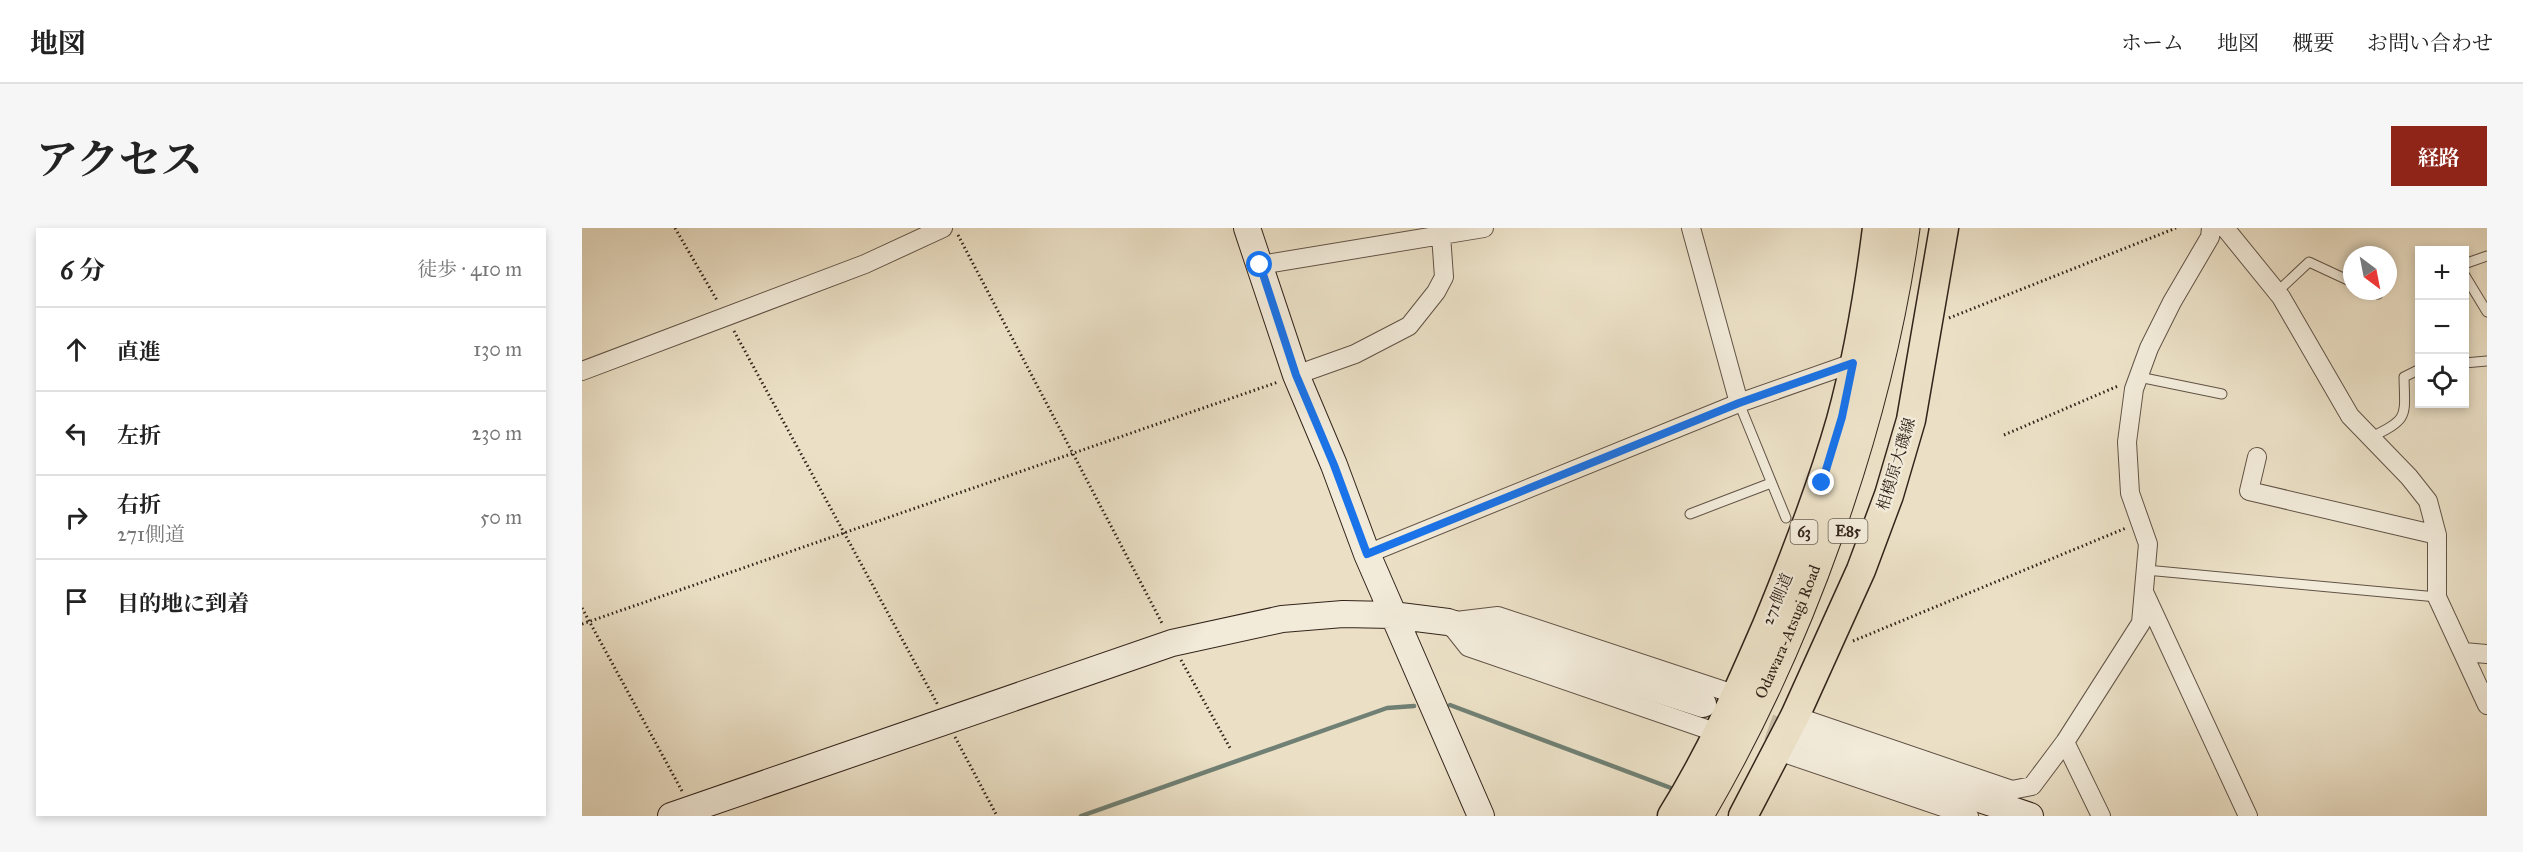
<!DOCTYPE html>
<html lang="ja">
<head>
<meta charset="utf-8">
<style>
  body { margin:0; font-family:"IM FELL Great Primer","Noto Serif JP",serif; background:#f6f6f6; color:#222 }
  .controls { position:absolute; right:18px; top:18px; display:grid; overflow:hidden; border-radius:0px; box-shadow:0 3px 9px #0003 }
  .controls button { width:54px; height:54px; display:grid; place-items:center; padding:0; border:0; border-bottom:2px solid #e0e0e0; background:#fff; color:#222; font:30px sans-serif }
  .compass { position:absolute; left:1761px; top:18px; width:54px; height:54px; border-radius:50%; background:#fff; box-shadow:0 3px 9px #0003; rotate:148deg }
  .stop { position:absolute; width:18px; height:18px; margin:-14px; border:4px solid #1a73e8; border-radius:50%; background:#fff }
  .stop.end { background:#1a73e8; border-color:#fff; box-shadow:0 2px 6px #0008 }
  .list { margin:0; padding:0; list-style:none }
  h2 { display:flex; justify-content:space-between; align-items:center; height:78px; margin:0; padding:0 24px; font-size:26px }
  h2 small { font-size:20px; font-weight:400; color:#767676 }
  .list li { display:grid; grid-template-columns:39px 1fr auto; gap:18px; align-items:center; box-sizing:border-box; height:84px; padding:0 24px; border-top:2px solid #e0e0e0 }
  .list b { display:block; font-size:22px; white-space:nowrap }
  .list p { margin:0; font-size:20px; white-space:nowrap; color:#767676 }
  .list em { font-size:20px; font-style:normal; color:#767676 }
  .icon { flex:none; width:33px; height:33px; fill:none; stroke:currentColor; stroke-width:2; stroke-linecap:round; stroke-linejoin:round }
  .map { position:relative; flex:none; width:1905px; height:588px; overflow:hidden; border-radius:0px }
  header { display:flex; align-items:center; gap:36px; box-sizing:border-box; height:84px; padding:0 30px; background:#fff; border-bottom:2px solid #e0e0e0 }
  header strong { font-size:28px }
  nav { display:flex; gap:33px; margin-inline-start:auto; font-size:21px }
  .intro { display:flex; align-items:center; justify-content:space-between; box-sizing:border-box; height:144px; padding:0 36px }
  h1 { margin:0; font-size:42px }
  .button { padding:15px 27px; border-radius:0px; background:#8f2418; color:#fff; font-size:21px; font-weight:700 }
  main { display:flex; gap:36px; padding:0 36px }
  aside { flex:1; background:#fff; border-radius:0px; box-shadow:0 3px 9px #0003 }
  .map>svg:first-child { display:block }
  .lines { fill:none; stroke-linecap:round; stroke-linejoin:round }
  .stream { stroke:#708074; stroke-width:4.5 }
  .secondary-tunnel { stroke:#c6baa4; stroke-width:26; stroke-dasharray:26 13; stroke-linecap:butt }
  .lane-casing { stroke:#615346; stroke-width:11 }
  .street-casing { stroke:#615346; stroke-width:20 }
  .secondary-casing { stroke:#33241b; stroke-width:28 }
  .primary-casing { stroke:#33241b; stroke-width:31 }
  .highway-casing { stroke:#33241b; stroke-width:35 }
  .path { stroke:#33241b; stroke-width:3; stroke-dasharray:1.5 3; stroke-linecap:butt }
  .lane { stroke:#f2ebda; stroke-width:9 }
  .street { stroke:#f2ebda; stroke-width:18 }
  .secondary { stroke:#f2ebda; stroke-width:26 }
  .primary { stroke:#ebe0c6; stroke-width:28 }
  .highway { stroke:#ebe0c6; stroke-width:33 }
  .route { stroke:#1a73e8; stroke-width:8 }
  .labels { text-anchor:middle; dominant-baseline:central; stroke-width:4.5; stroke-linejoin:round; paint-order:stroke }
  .shield { fill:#f2ebda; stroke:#6c6054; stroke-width:1.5 }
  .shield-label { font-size:15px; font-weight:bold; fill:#33241b }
  .street-label { font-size:16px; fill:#33241b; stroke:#f2ebda }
</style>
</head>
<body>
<header>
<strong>地図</strong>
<nav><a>ホーム</a><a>地図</a><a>概要</a><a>お問い合わせ</a></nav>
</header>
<div class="intro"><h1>アクセス</h1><a class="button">経路</a></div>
<main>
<aside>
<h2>6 分<small>徒歩 · 410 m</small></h2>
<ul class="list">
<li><svg class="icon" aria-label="ahead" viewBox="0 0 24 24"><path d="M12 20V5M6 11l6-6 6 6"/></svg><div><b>直進</b></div><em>130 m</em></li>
<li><svg class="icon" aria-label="left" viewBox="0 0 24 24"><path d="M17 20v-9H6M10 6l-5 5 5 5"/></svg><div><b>左折</b></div><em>230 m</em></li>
<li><svg class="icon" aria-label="right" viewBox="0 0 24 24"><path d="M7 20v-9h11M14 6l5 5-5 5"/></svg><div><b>右折</b><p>271側道</p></div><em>50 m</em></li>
<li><svg class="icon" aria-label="arrive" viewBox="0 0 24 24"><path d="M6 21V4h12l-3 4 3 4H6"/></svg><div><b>目的地に到着</b></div></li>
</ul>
</aside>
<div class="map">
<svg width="1905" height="588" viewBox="0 0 1905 588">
  <rect width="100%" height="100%" fill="#ebe0c6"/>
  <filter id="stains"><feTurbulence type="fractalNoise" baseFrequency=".00333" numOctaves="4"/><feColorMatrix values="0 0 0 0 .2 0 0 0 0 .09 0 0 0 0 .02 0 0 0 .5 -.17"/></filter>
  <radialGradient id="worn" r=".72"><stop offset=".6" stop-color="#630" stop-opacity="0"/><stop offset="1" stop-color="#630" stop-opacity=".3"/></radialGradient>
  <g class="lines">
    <path class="stream" d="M868 477 1089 560
      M499 588 805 480 832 478"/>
    <path class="secondary-tunnel" d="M1150 486 1223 512"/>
    <g class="lane-casing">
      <path id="lane" d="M1882 36 1905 28
        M1882 46 1905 84
        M1790 63 1796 66
        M1695 64 1727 34 1770 54
        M1882 135 1905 133
        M1557 149 1640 166
        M1157 175 1204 290
        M1788 210C1827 190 1823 191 1822 149L1838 141
        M1108 286 1189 255
        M1564 342 1855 369"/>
    </g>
    <g class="street-casing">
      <path id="street" d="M1109 0 1157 175
        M1643 0 1699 69 1768 188 1827 249 1846 273 1855 307V369L1905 477
        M678 37 902 0
        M0 143 283 36 361 0
        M714 147 773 126 827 98 854 64 862 49 859 7
        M1675 229 1667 263 1855 307
        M785 326 1157 175 1271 135
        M1562 364 1666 588
        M874 393 916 388 1155 467
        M867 395 886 419 1136 505
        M1882 424 1905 426
        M1213 488 1430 562 1450 558 1483 514 1559 395 1566 316 1548 265 1545 214 1552 161 1567 120 1590 74 1628 9 1629 0
        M1483 514 1519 588
        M1196 523 1387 588
        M1217 530 1215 521 1226 499 1231 495"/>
    </g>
    <g class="secondary-casing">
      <path id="secondary" d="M665 0 714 147 752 237 785 326 899 588
        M1235 516 1448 588
        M89 588 590 415 700 391 761 386 810 387 866 394 1121 476"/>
    </g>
    <g class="primary-casing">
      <path id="primary" d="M1090 588C1128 527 1157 462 1185 397 1213 329 1239 262 1259 192 1276 130 1287 64 1295 0
        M1161 588 1213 488 1279 342 1307 267 1329 192 1362 0"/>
    </g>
    <g class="highway-casing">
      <g id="highway">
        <path id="s1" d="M1114 588C1216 415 1293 198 1321 0"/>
      </g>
    </g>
    <path class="path" d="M93 0 136 74
      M376 7 581 397
      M1367 90 1594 0
      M152 103 356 477
      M1422 207 1536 158
      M0 380 100 563
      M0 396 696 154
      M1271 413 1544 300
      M599 432 648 520
      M373 509 415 588"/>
    <use href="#lane" class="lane"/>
    <use href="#street" class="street"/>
    <use href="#secondary" class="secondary"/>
    <use href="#primary" class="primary"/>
    <use href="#highway" class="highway"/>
  </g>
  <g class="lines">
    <path class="route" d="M678 37 714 147 752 237 785 326 1157 175 1271 135 1260 189 1240 255"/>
  </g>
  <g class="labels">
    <g class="shield">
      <rect x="1246.5" y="291" width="39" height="24" rx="4.5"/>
      <rect x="1208.5" y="292" width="27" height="24" rx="4.5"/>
    </g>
    <g class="shield-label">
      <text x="1266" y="303">E85</text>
      <text x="1222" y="304">63</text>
    </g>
    <g class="street-label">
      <text transform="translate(1314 236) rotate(-73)">相模原大磯線</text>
      <text transform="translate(1195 371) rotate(-67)">271側道</text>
      <text stroke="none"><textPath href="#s1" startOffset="206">Odawara-Atsugi Road</textPath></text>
    </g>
  </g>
  <rect width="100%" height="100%" filter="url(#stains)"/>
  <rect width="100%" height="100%" fill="url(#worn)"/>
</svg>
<div class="controls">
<button>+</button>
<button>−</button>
<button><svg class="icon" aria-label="locate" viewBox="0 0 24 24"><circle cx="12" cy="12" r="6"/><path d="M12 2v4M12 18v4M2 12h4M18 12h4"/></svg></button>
</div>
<svg class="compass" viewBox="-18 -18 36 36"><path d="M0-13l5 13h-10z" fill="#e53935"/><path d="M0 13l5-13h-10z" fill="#767676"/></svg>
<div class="stop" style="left:678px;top:37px"></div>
<div class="stop end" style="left:1240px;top:255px"></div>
</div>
</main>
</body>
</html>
